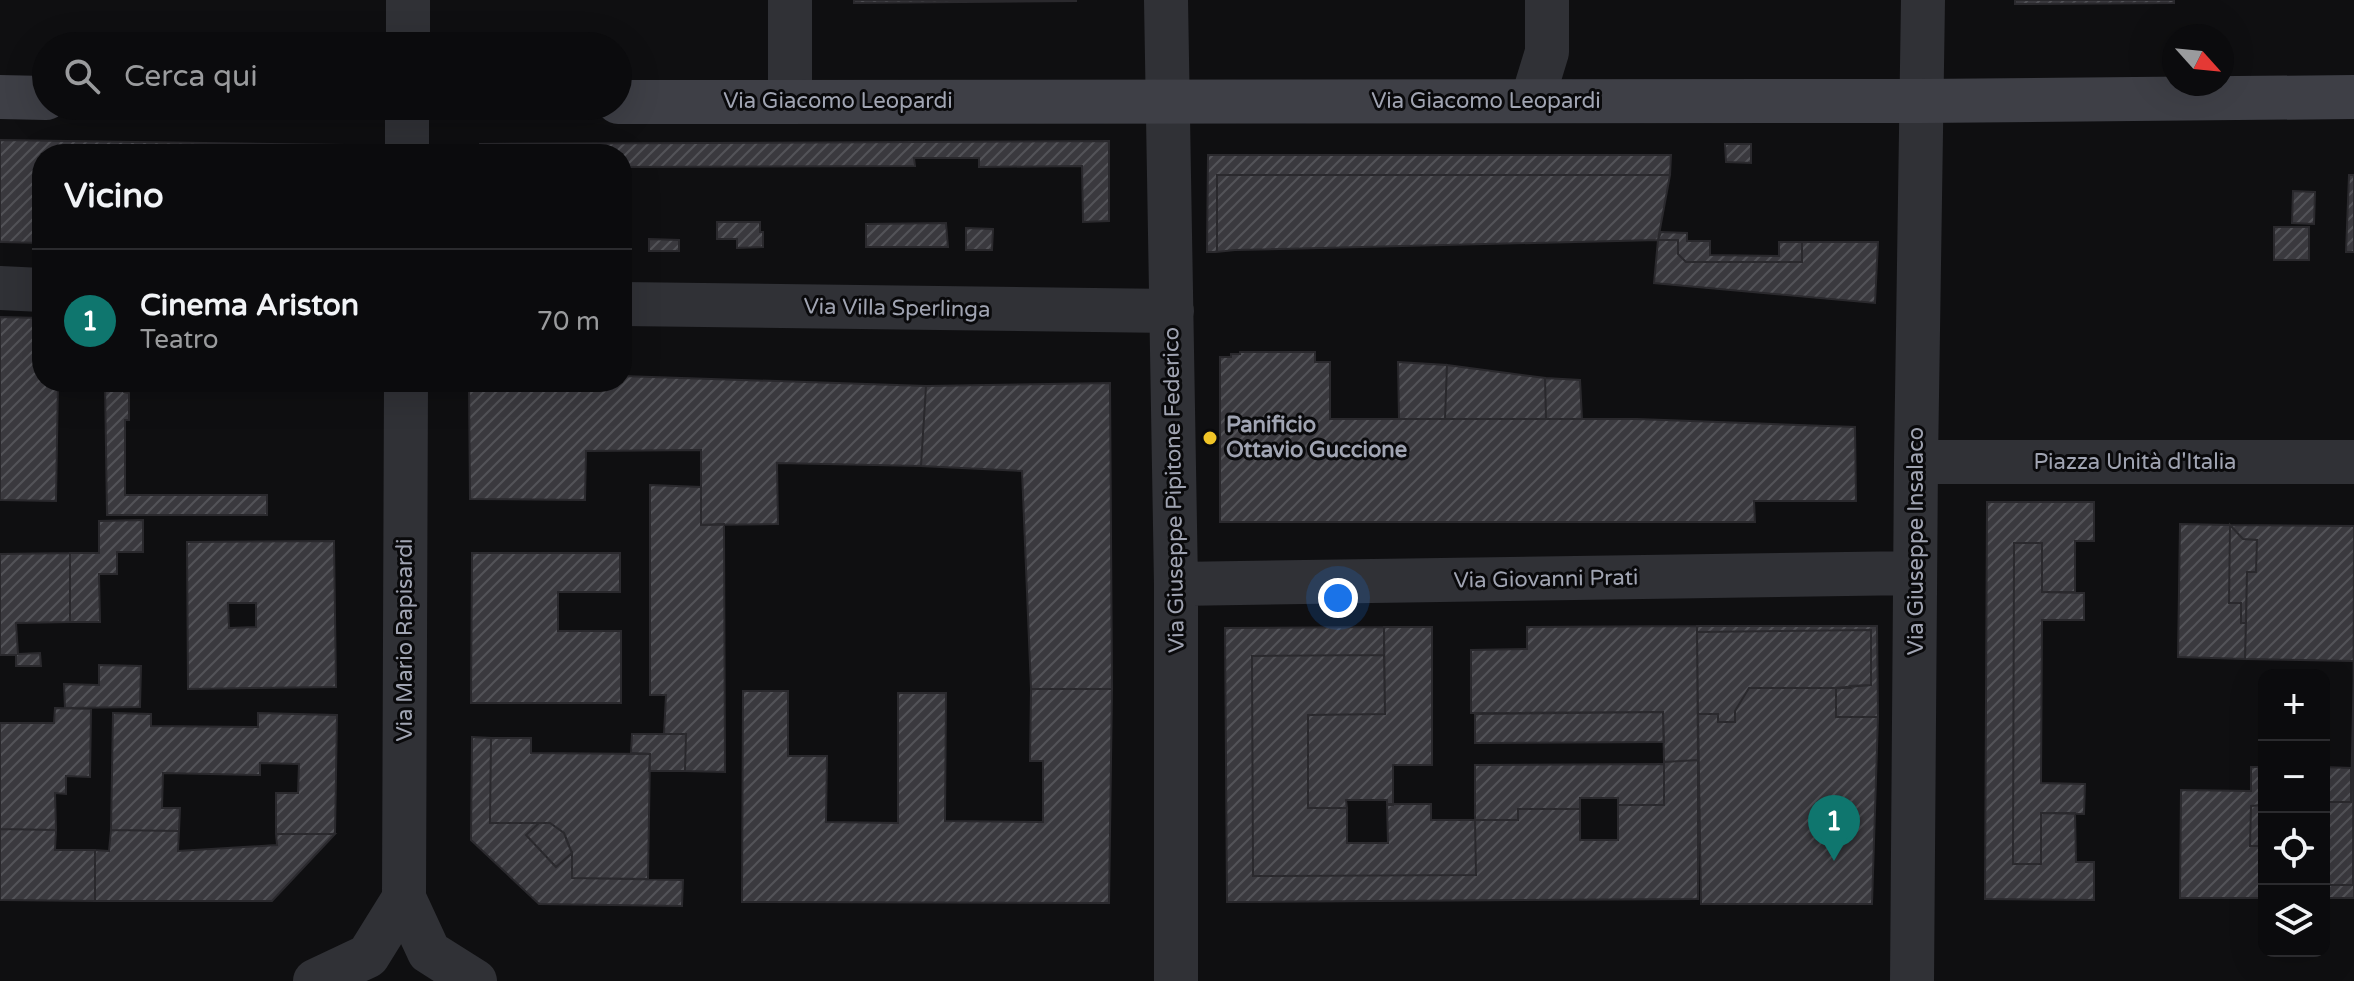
<!DOCTYPE html>
<html lang="it">
<head>
<meta charset="utf-8">
<style>
  body { margin:0; font-family:"Varela Round",sans-serif; background:#141416; color:#f1f3f6 }
  .controls { position:absolute; right:24px; bottom:24px; display:grid; overflow:hidden; border-radius:16px; box-shadow:0 8px 32px #0002 }
  .controls button { width:72px; height:72px; display:grid; place-items:center; padding:0; border:0; border-bottom:2px solid #2b2b2e; background:#0b0b0d; color:#f1f3f6; font:40px sans-serif }
  .compass { position:absolute; left:2162px; top:24px; width:72px; height:72px; border-radius:50%; background:#0b0b0d; box-shadow:0 8px 32px #0002; rotate:117deg }
  .you { position:absolute; left:1338px; top:598px; width:28px; height:28px; margin:-20px; border:6px solid #fff; border-radius:50%; background:#1a73e8; box-shadow:0 0 0 12px #1a73e833 }
  .badge { display:grid; place-items:center; width:52px; height:52px; border-radius:50%; background:#0f766e; color:#fff; font-size:26px; font-weight:700 }
  .pin { position:absolute; translate:-50% -66px; filter:drop-shadow(0 2px 4px #0008) }
  .pin::after { content:''; position:absolute; top:42px; width:28px; height:24px; background:inherit; clip-path:polygon(0 0,100% 0,50% 100%) }
  .list { margin:0; padding:0; list-style:none }
  h2 { display:flex; justify-content:space-between; align-items:center; height:104px; margin:0; padding:0 32px; font-size:34px }
  h2 small { font-size:26px; font-weight:400; color:#9a9b9d }
  .list li { display:grid; grid-template-columns:52px 1fr auto; gap:24px; align-items:center; box-sizing:border-box; height:144px; padding:0 32px; border-top:2px solid #2b2b2e }
  .list b { display:block; font-size:30px; white-space:nowrap }
  .list p { margin:0; font-size:26px; white-space:nowrap; color:#9a9b9d }
  .list em { font-size:26px; font-style:normal; color:#9a9b9d }
  .icon { flex:none; width:44px; height:44px; fill:none; stroke:currentColor; stroke-width:2; stroke-linecap:round; stroke-linejoin:round }
  .map { position:relative; flex:none; width:2354px; height:981px; overflow:hidden }
  .search { position:absolute; background:#0b0b0d; box-shadow:0 8px 32px #0002; left:32px; top:32px; width:600px; height:88px; display:flex; align-items:center; gap:20px; box-sizing:border-box; padding:0 28px; border-radius:44px; color:#9a9b9d; font-size:30px }
  .panel { position:absolute; background:#0b0b0d; box-shadow:0 8px 32px #0002; left:32px; top:144px; width:600px; height:248px; border-radius:32px }
  .map>svg:first-child { display:block }
  .building { fill:url(#building-hatch); stroke:#2a292d; stroke-width:2; fill-rule:evenodd }
  .lines { fill:none; stroke-linecap:round; stroke-linejoin:round }
  .street { stroke:#303136; stroke-width:44 }
  .secondary { stroke:#3e3f46; stroke-width:44 }
  .poi-dot { fill:#f1c527; stroke:#0a0a0c; stroke-width:3 }
  .labels { text-anchor:middle; dominant-baseline:central; stroke-width:6; stroke-linejoin:round; paint-order:stroke }
  .street-label { font-size:22px; fill:#a0a4b2; stroke:#0a0a0c }
  .poi-label { font-size:22px; font-weight:bold; fill:#a0a4b2; stroke:#0a0a0c; text-anchor:start }
</style>
</head>
<body>
<div class="map">
<svg width="2354" height="981" viewBox="0 0 2354 981">
  <defs>
    <pattern id="building-hatch" width="6" height="6" patternUnits="userSpaceOnUse" patternTransform="scale(2)"><rect width="6" height="6" fill="#3a393e"/><path d="M-1 1l2-2M0 6l6-6M5 7l2-2" fill="none" stroke="#535358"/></pattern>
  </defs>
  <rect width="100%" height="100%" fill="#0f0f11"/>
  <path class="building" d="M854 0H1076V1L854 3Z
    M2015 0H2174V3L2015 4Z
    M0 140 345 145V154H42V243L0 242Z
    M1109 141V221L1083 222 1082 166 979 167V158H914L915 166 622 167V154H480V144Z
    M1725 144H1751V163L1726 162Z
    M1208 155H1671L1670 175H1217V252H1207Z
    M1217 175H1670L1658 240 1235 250 1217 252Z
    M2349 175H2354V252H2346Z
    M2293 191 2315 192 2314 224 2292 223Z
    M717 222H760V232H763V247L737 248V239H717Z
    M946 223 948 247H866V224Z
    M2274 227H2309V260H2274Z
    M966 228 993 229 992 250H966Z
    M1661 232 1687 233V241H1710V255L1779 256V242H1802V262H1686L1678 254V240H1658Z
    M649 239 679 240V251H649Z
    M1658 240H1678V254L1686 262H1802V242H1878L1875 303 1654 283Z
    M0 317 42 318V382H58L56 501 0 500Z
    M1240 352H1315V362H1330V419H1637L1855 427 1856 501H1754L1755 522H1220V357H1231V354H1240Z
    M1398 362 1447 365 1445 419H1399Z
    M1447 365 1545 378 1546 419H1445Z
    M622 376 926 386 921 466 777 463 778 524 701 525V450L586 451 585 500 470 499 469 382H622Z
    M1545 378 1580 380 1582 419H1546Z
    M105 383H124V392L129 393V420H125V495H267V515H107Z
    M1110 383 1112 689H1031L1022 471 921 466 926 386Z
    M650 485 701 487V525L724 524 725 772 685 771 686 734H664L666 695H650Z
    M1987 502H2094V541H2075V592H2042V543H2014L2013 864H2041V813H2075L2076 862H2094V900L1985 899Z
    M143 520V552H117V574H99L100 622H70V553H99V521Z
    M2180 524 2230 525 2229 603H2241V623H2246L2245 659 2178 657Z
    M2230 525 2243 539 2257 540 2256 572H2247L2246 623H2241V603H2229Z
    M2230 525 2354 526 2353 885H2324V802H2351L2354 661 2245 659 2247 572H2256L2257 540 2243 539Z
    M334 541 336 687 188 689 187 542ZM228 603H256V627L229 628Z
    M2014 543H2042V592L2084 593V620H2042L2041 783 2085 784 2084 814 2041 813V864H2013Z
    M70 553V622L16 623 18 654 40 653 41 666H16V655H0V554Z
    M472 553H620V592H558V631H621V703H471Z
    M1697 626 1698 760 1664 762 1663 712 1471 713V650L1527 649V627Z
    M1697 626H1877L1878 717H1836V688L1871 685V630L1697 632Z
    M1384 627H1432V765H1393V805L1387 804V800H1346L1347 808H1308V715L1385 714Z
    M1384 627V655L1252 656 1253 876 1476 875 1475 820H1518V809H1580V840H1618V805H1664V762L1698 760V899L1227 902 1225 628Z
    M1871 630V685L1850 686 1851 688H1749L1735 711V722H1718V714H1698L1697 632Z
    M1384 655 1385 714 1308 715V808H1347V843H1388L1387 804H1431V820H1475L1476 875 1253 876 1252 656Z
    M99 665 141 666 140 707 65 708 64 684 99 685Z
    M1749 688H1836V717H1878L1872 904H1701L1698 714H1718V722H1735V711Z
    M1031 689H1112L1109 903 742 902 743 691H788V756H827L826 822 898 823V693H946L945 821 1043 822V761H1030Z
    M55 708 91 709 90 777 66 776V794L55 793 56 830 0 829V723H54Z
    M1663 712 1664 742 1475 743V714Z
    M113 713 151 714V726L258 727V713L337 715 335 834H276V793H298L299 764 260 763V775L163 773 162 808H180L179 831 111 830Z
    M632 734H686L685 771H649L650 754 631 753Z
    M472 737 491 738 490 823H539L526 835 556 867 572 853V878L683 880 682 906 539 904 471 840Z
    M491 738H531V753L650 754 648 879 572 878V853L568 844 564 833 550 823H490Z
    M1664 764V805H1618V798H1580V809H1518V820H1475V765Z
    M2251 767H2264V801L2262 805 2251 806 2250 846H2264V898H2180L2181 790 2251 791Z
    M2324 767 2351 768V802H2324Z
    M2262 801 2264 846H2250L2251 806 2262 805Z
    M539 823H550L564 833 572 853 556 867 526 835Z
    M0 829 56 830 55 850H95V901L0 900Z
    M111 830 179 831 178 851 277 845 276 834H335L272 901H95V850L109 851Z
    M2354 836V898H2324V885H2353Z"/>
  <g class="lines">
    <path class="street" d="M1166 0 1176 584V981
      M408 46V0
      M790 100V0
      M1532 101 1547 52V0
      M407 154V106
      M0 288 42 290
      M622 304 1172 311
      M406 382 404 898 429 952 475 981
      M1916 462H2354
      M1176 584 1915 573
      M315 981 368 956 404 898
      M1912 981 1916 462 1923 0"/>
    <path class="secondary" d="M0 97 46 98
      M618 102 1922 101 2354 97"/>
  </g>
  <circle class="poi-dot" cx="1210" cy="438" r="8"/>
  <g class="labels">
    <g class="street-label">
      <text x="838" y="101">Via Giacomo Leopardi</text>
      <text x="1486" y="101">Via Giacomo Leopardi</text>
      <text transform="translate(897 308) rotate(1)">Via Villa Sperlinga</text>
      <text x="2135" y="462">Piazza Unità d'Italia</text>
      <text transform="translate(1174 490) rotate(-91)">Via Giuseppe Pipitone Federico</text>
      <text transform="translate(1916 541) rotate(-90)">Via Giuseppe Insalaco</text>
      <text transform="translate(1546 579) rotate(-1)">Via Giovanni Prati</text>
      <text transform="translate(405 640) rotate(-90)">Via Mario Rapisardi</text>
    </g>
    <g class="poi-label">
      <text x="1226" y="425">Panificio<tspan x="1226" dy="25">Ottavio Guccione</tspan></text>
    </g>
  </g>
</svg>
<div class="controls">
<button>+</button>
<button>−</button>
<button><svg class="icon" aria-label="locate" viewBox="0 0 24 24"><circle cx="12" cy="12" r="6"/><path d="M12 2v4M12 18v4M2 12h4M18 12h4"/></svg></button>
<button><svg class="icon" aria-label="layers" viewBox="0 0 24 24"><path d="M12 4l9 5-9 5-9-5zM3 14l9 5 9-5"/></svg></button>
</div>
<svg class="compass" viewBox="-18 -18 36 36"><path d="M0-13l5 13h-10z" fill="#e53935"/><path d="M0 13l5-13h-10z" fill="#9a9b9d"/></svg>
<div class="you"></div>
<div class="pin badge" style="left:1834px;top:861px">1</div>
<div class="search"><svg class="icon" aria-label="search" viewBox="0 0 24 24"><circle cx="10" cy="10" r="6"/><path d="M15 15l6 6"/></svg>Cerca qui</div>
<section class="panel">
<h2>Vicino<small></small></h2>
<ul class="list">
<li><span class="badge">1</span><div><b>Cinema Ariston</b><p>Teatro</p></div><em>70 m</em></li>
</ul>
</section>
</div>
</body>
</html>
